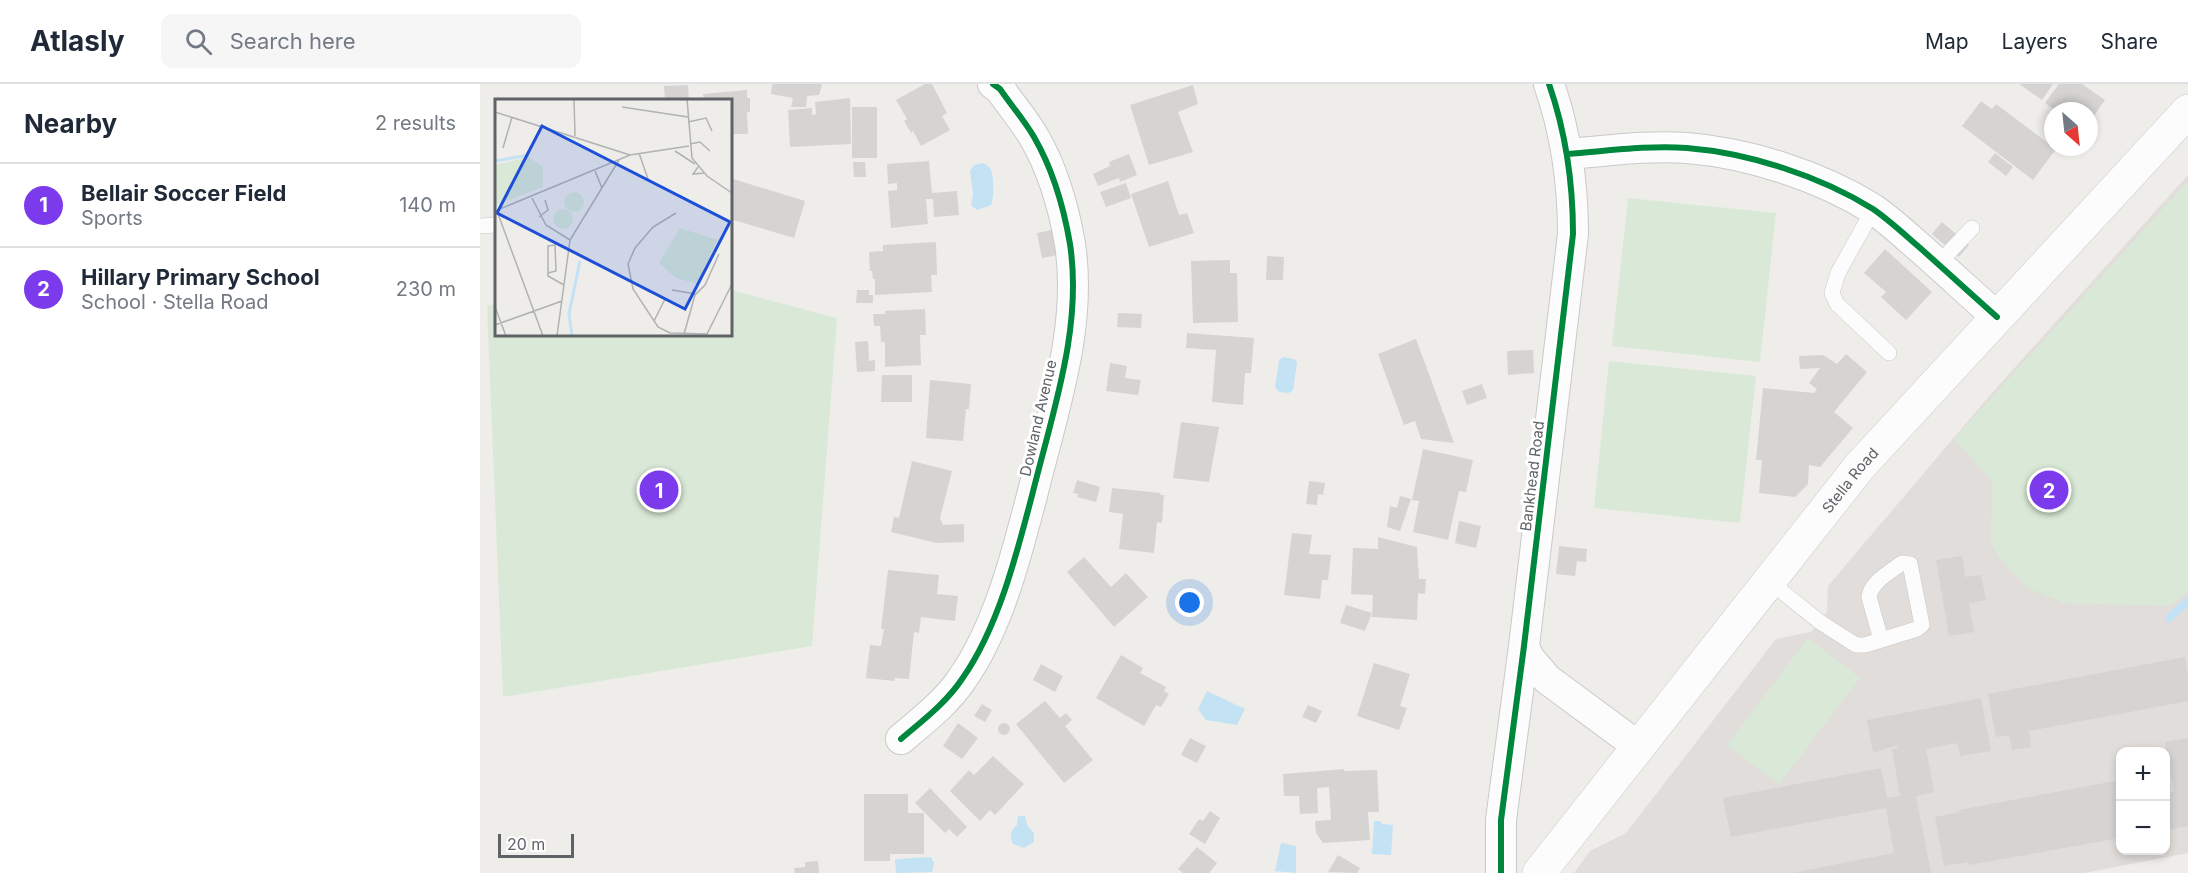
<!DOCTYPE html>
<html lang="en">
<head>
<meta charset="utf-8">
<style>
  body { margin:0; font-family:Inter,sans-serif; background:#f6f6f7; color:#1f2937 }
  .controls { position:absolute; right:18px; bottom:18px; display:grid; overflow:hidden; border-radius:12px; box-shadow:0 3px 9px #0003 }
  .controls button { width:54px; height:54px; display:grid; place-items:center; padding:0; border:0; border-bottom:2px solid #e0e1e3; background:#fff; color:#1f2937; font:30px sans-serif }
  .compass { position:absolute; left:1564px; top:18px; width:54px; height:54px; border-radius:50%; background:#fff; box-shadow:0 3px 9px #0003; rotate:153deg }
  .scale { position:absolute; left:18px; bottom:15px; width:76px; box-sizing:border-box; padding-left:6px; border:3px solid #5f6367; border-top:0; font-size:16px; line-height:21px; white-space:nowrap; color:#5f6367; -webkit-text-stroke:4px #fff; paint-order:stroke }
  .you { position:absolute; left:710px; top:519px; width:21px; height:21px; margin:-15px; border:4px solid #fff; border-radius:50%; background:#1a73e8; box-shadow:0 0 0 9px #1a73e833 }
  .badge { display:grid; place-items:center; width:39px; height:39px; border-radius:50%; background:#7c3aed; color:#fff; font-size:20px; font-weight:700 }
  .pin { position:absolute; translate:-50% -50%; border:3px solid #fff; box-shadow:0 2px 6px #0006 }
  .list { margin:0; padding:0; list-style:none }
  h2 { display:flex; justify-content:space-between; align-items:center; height:78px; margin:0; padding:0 24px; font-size:26px }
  h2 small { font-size:20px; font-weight:400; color:#747a83 }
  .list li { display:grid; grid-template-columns:39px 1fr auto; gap:18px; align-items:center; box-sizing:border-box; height:84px; padding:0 24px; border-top:2px solid #e0e1e3 }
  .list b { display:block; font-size:22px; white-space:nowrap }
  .list p { margin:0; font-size:20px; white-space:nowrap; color:#747a83 }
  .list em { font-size:20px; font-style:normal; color:#747a83 }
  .icon { flex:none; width:33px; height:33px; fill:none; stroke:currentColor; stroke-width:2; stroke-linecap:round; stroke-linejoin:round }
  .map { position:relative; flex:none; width:1708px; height:789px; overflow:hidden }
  header { display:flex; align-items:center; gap:36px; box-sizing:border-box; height:84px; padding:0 30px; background:#fff; border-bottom:2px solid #e0e1e3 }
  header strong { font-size:28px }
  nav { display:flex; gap:33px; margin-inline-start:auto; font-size:21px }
  .search { width:420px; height:54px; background:#f6f6f7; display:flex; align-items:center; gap:15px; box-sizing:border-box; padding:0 21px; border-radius:12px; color:#747a83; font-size:22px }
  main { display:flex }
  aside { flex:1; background:#fff }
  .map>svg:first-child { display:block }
  .education { fill:#e0ddda; fill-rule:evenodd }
  .green { fill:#dae9d7 }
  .water { fill:#c3e2f4 }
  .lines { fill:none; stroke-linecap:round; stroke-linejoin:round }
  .stream { stroke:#c3e2f4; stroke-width:8 }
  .building { fill:#d5d4d3 }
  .service-casing { stroke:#c9c9c9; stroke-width:16 }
  .minor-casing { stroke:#c9c9c9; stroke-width:32 }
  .secondary-casing { stroke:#cbcbcb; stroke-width:34 }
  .service { stroke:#fcfcfc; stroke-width:15 }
  .minor { stroke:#fcfcfc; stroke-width:30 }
  .secondary { stroke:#fcfcfc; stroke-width:33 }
  .cycleway-casing { stroke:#fff; stroke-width:10 }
  .cycleway { stroke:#00873e; stroke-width:6 }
  .labels { text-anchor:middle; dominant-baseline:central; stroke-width:6; stroke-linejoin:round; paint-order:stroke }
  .street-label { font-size:15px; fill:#5f6367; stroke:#fff }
  .inset-river { fill:none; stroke:#c3e2f4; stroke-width:3 }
  .inset-road { fill:none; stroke:#b1b2b2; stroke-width:1.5 }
  .view { fill:#1d4ed8; fill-opacity:0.15; stroke:#1d4ed8; stroke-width:3 }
  .inset-edge { fill:none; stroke:#5f6367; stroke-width:3 }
</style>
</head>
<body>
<header>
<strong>Atlasly</strong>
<div class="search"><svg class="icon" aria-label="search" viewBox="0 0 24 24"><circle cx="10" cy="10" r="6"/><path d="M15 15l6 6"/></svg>Search here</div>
<nav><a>Map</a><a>Layers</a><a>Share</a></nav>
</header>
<main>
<aside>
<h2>Nearby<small>2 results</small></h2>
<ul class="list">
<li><span class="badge">1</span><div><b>Bellair Soccer Field</b><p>Sports</p></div><em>140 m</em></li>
<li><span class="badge">2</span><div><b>Hillary Primary School</b><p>School · Stella Road</p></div><em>230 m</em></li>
</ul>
</aside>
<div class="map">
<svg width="1708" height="789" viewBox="0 0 1708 789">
  <rect width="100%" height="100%" fill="#eeedea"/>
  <path class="education" d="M1708 91V769L1604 789H1094L1110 767 1146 749 1296 555 1331 548 1340 538 1347 528 1348 502 1511 310ZM1640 668H1686V766H1640Z"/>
  <path class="green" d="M1708 97V506L1690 522 1584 519 1548 504 1519 474 1511 458 1512 397 1474 355Z
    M1148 114 1296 129 1280 278 1132 262Z
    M251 206 357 234 332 562 23 613 7 222 16 220V250H250Z
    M1129 277 1276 292 1260 439 1114 424Z
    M1328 554 1380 594 1299 700 1247 661Z"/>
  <path class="water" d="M503 79C505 80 510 83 511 86 514 92 514 115 511 121L497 126 491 121 493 110 490 87 494 81Z
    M803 273 814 275 817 278 813 306 809 309 799 308 795 303 799 276Z
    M727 607 765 625 757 641 726 636 718 625Z
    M538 732H545L547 741 554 749V758L544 764 533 760C529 752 530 747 537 741Z
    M894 737H900L902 740 913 741 911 771 892 770Z
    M801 759 816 762V789L795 787Z
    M451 773 454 779 452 788 416 789 415 776 418 775Z"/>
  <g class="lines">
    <path class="stream" d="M1689 534 1708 517"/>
  </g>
  <path class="building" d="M292 0H342L339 11 327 12 326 23H311L313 14 291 10Z
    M445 0H452L467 29 462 32 470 46 441 62 433 47 431 49 424 37 427 35 416 16Z
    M1539 0H1573L1562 16Z
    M1579 0H1602L1625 16 1609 39V27H1576L1565 19Z
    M208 1 209 16H185L184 2Z
    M713 1 718 20 698 28 713 68 669 81 650 21Z
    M267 6V14H270V28H267L268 50H250V16H224L223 10Z
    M370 14 371 60 310 63 308 26 332 24V31L336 30 335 18Z
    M1501 17 1512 25 1516 20 1576 65 1553 96 1482 42Z
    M372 23H397V74H372Z
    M1515 69 1533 83 1526 92 1508 78Z
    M649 70 657 91 640 98 639 94 618 102 613 90 630 82 629 78Z
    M449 77 452 109 477 107 479 131 454 133 453 115H446L448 140 411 144 408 107 417 106V99L408 100 407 80Z
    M373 78H385L386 93H374Z
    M250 94 325 117 314 154 250 135Z
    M688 97 699 131 707 129 714 149 669 163 651 110Z
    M646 99 651 114 626 123 620 108Z
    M1462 138 1489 161 1479 173 1452 150Z
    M577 145 583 170 562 174 557 149Z
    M456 158 457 191H451L452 208 395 211V195H393L392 187H390L389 168 403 167V161Z
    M1405 165 1452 208 1426 236 1401 213 1406 208 1384 189Z
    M787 172 804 173 803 196H786Z
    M750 176V189H757L758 238 713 239 711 177Z
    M377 206H389V211H393V219H376Z
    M445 225 446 251H440L441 281 405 283V258H401L400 242H394L393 230H405V227Z
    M638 229 662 230 661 244 637 243Z
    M707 249 774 254 771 289H765L763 321 732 318 736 266 706 264Z
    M936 255 964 331 974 359 941 355 935 337 924 341 898 270Z
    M388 257 389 277 395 276V287L377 288 375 258Z
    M1053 266 1054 289 1028 291 1027 267Z
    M1366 270 1387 288 1354 328 1373 344 1340 383 1329 381 1328 400 1315 413 1279 409 1282 376H1276L1283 304 1334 309 1337 305 1329 299 1340 284 1320 285 1319 272 1343 271 1357 280Z
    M630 279 647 282 645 294 661 296 658 311 626 307Z
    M402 291H432V318H401Z
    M450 296 491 300 489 325H486L483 357 446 354Z
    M1002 300 1007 314 987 321 982 307Z
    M701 338 739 343 729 398 693 394Z
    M943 365 993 376 986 408 979 407 968 456 933 448 939 417 932 416Z
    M432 377 472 387 460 434 463 441 484 440V458L457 459 411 448 414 433 419 434Z
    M597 396 620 403 616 418 597 413 598 410 593 409Z
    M829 397 845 399 843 411 838 410 837 421 826 420Z
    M632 404 681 409 680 411H684L682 439 677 438 674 469 639 465 643 430 629 428Z
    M920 412 931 415 920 447 907 443 910 422 917 424Z
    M979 437 1001 442 996 464 975 459Z
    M812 449 832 451 829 470 851 471 848 496H842L840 515 804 511Z
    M898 453 937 463 939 495H946L945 510 938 509 937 536 892 533 893 511 871 510 873 464 898 465Z
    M1079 462 1107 465 1106 478 1097 477 1095 492 1076 490Z
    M1482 472 1485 493 1501 491 1506 516 1489 519 1494 548 1469 552 1456 476Z
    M604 473 631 503 646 489 668 513 634 543 587 488Z
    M408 486 459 491 457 510 478 512 475 537 441 533 439 549 434 548 429 595 415 594 414 597 386 594 390 561 401 562 404 545H401Z
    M866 521 892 529 885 547 860 539Z
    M641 571 663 584 660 589 686 603 684 607 689 610 681 623 676 621 664 642 616 614Z
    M1705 573 1708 590V617L1549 647 1551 663 1532 666 1529 651 1516 653 1508 610Z
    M894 579 930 590 920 622 927 624 919 646 877 632Z
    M561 580 583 592 575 608 553 596Z
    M1501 614 1511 667 1480 672 1477 659 1446 665 1454 708 1436 712 1451 789H1312L1414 769 1406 724 1251 753 1243 714 1401 684 1407 714 1420 712 1412 665 1418 664 1417 661 1393 669 1387 636Z
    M565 617 580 634 586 629 592 636 585 642 613 676 584 699 536 640Z
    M502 620 512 626 505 638 494 632Z
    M828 621 842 627 836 639 822 633Z
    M478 639 498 654 482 675 463 662Z
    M518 645a6 6 0 1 1 12 0a6 6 0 1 1-12 0Z
    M710 654 726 662 717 679 701 671Z
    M1708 654V742L1686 746V709L1694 708 1685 658Z
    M513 672 544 700 515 731 510 726 500 737 470 707 489 686 494 691Z
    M864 685V687L897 686 899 728H888L890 756 843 759 836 749 835 737 851 736 849 703 837 704 838 729 820 730 819 712H804L803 690Z
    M1640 696V754L1489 781 1488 778 1464 782 1455 733 1479 728V726Z
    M450 704 487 743 477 753 469 745 465 749 435 719Z
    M384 710H428V729H444V770H410V777H384Z
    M730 727 740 734 725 760 709 750 719 735 723 737Z
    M717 763 737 779 729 789H703L698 785Z
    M858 771 880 784 877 789 848 788Z
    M338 777 339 789H315L314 784 325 783V778Z"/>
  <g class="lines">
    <g class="service-casing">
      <path id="service" d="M1393 126 1358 189 1352 209 1357 220 1409 269
        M0 142 16 141
        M1458 180 1492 144
        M1290 498 1340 538 1376 561H1385L1437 545 1442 541 1430 480 1422 479C1410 488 1391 498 1389 513L1401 556"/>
    </g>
    <g class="minor-casing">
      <path id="minor" d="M1088 70C1127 67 1168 61 1207 64 1269 69 1340 92 1393 125 1409 136 1424 150 1439 163 1465 186 1491 210 1517 233
        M1044 562 1049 574 1067 595 1159 663
        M421 655C442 637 466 619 482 595 521 540 540 457 557 392 576 318 602 238 590 160 584 125 572 84 554 53 544 36 531 21 520 5L513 0
        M1021 789V736L1044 562 1093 150C1093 98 1086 49 1069 0"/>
    </g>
    <g class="secondary-casing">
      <g id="secondary">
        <path id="s1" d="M1059 789 1380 382 1708 27"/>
      </g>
    </g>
    <use href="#service" class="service"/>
    <use href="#minor" class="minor"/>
    <use href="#secondary" class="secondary"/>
    <g class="cycleway-casing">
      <path id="cycleway" d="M1088 70C1127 67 1168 61 1207 64 1269 69 1340 92 1393 125 1409 136 1424 150 1439 163 1465 186 1491 210 1517 233
        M421 655C442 637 466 619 482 595 521 540 540 457 557 392 576 318 602 238 590 160 584 125 572 84 554 53 544 36 531 21 520 5L513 0
        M1021 789V736L1044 562 1093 150C1093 98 1086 49 1069 0"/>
    </g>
    <use href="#cycleway" class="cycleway"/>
  </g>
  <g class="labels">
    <g class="street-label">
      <text transform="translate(558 334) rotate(-77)">Dowland Avenue</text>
      <text transform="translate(1052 392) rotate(-83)">Bankhead Road</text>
      <text stroke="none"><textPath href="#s1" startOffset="501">Stella Road</textPath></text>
    </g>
  </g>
  <g transform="translate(15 15)">
    <rect width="237" height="237" fill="#eeedea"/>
    <path d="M34 58 48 68V88L0 106V66ZM69 103a10 10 0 1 1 20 0a10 10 0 1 1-20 0ZM58 120a10 10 0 1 1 20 0a10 10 0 1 1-20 0ZM185 129 222 141 202 185 181 179 164 164Z" fill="#dae9d7"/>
    <path class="inset-river" d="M0 62 34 56M77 237 74 215 85 162"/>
    <path class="inset-road" d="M79 0 80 37M192 0 197 59 212 77 237 94M127 8 193 18M0 13 135 56M193 23 211 19 217 32M195 45 205 43 215 52M8 49 17 18M180 52 200 65M144 54 153 80M203 68 198 75 209 74M100 72 107 89M37 99 51 126 75 141M0 112 135 56 194 47M2 112 48 237M181 114 158 128 140 149 133 165 138 190 163 228 175 234 212 235 237 185M44 118 53 111 50 101M53 174 61 172 60 146 53 147V177L69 186M177 191 201 195M0 208 11 237M159 222 170 200M0 226 67 202M189 235 200 196 210 186 224 155M62 237 75 141 124 61"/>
    <path class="view" d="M47 27 235 123 190 210 2 114Z"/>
    <rect width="237" height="237" class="inset-edge"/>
  </g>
</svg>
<div class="controls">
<button>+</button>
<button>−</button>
</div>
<svg class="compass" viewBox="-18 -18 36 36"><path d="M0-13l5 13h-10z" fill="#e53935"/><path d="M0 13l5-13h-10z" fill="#747a83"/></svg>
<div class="scale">20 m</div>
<div class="you"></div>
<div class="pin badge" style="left:179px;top:406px">1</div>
<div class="pin badge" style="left:1569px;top:406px">2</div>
</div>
</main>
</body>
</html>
